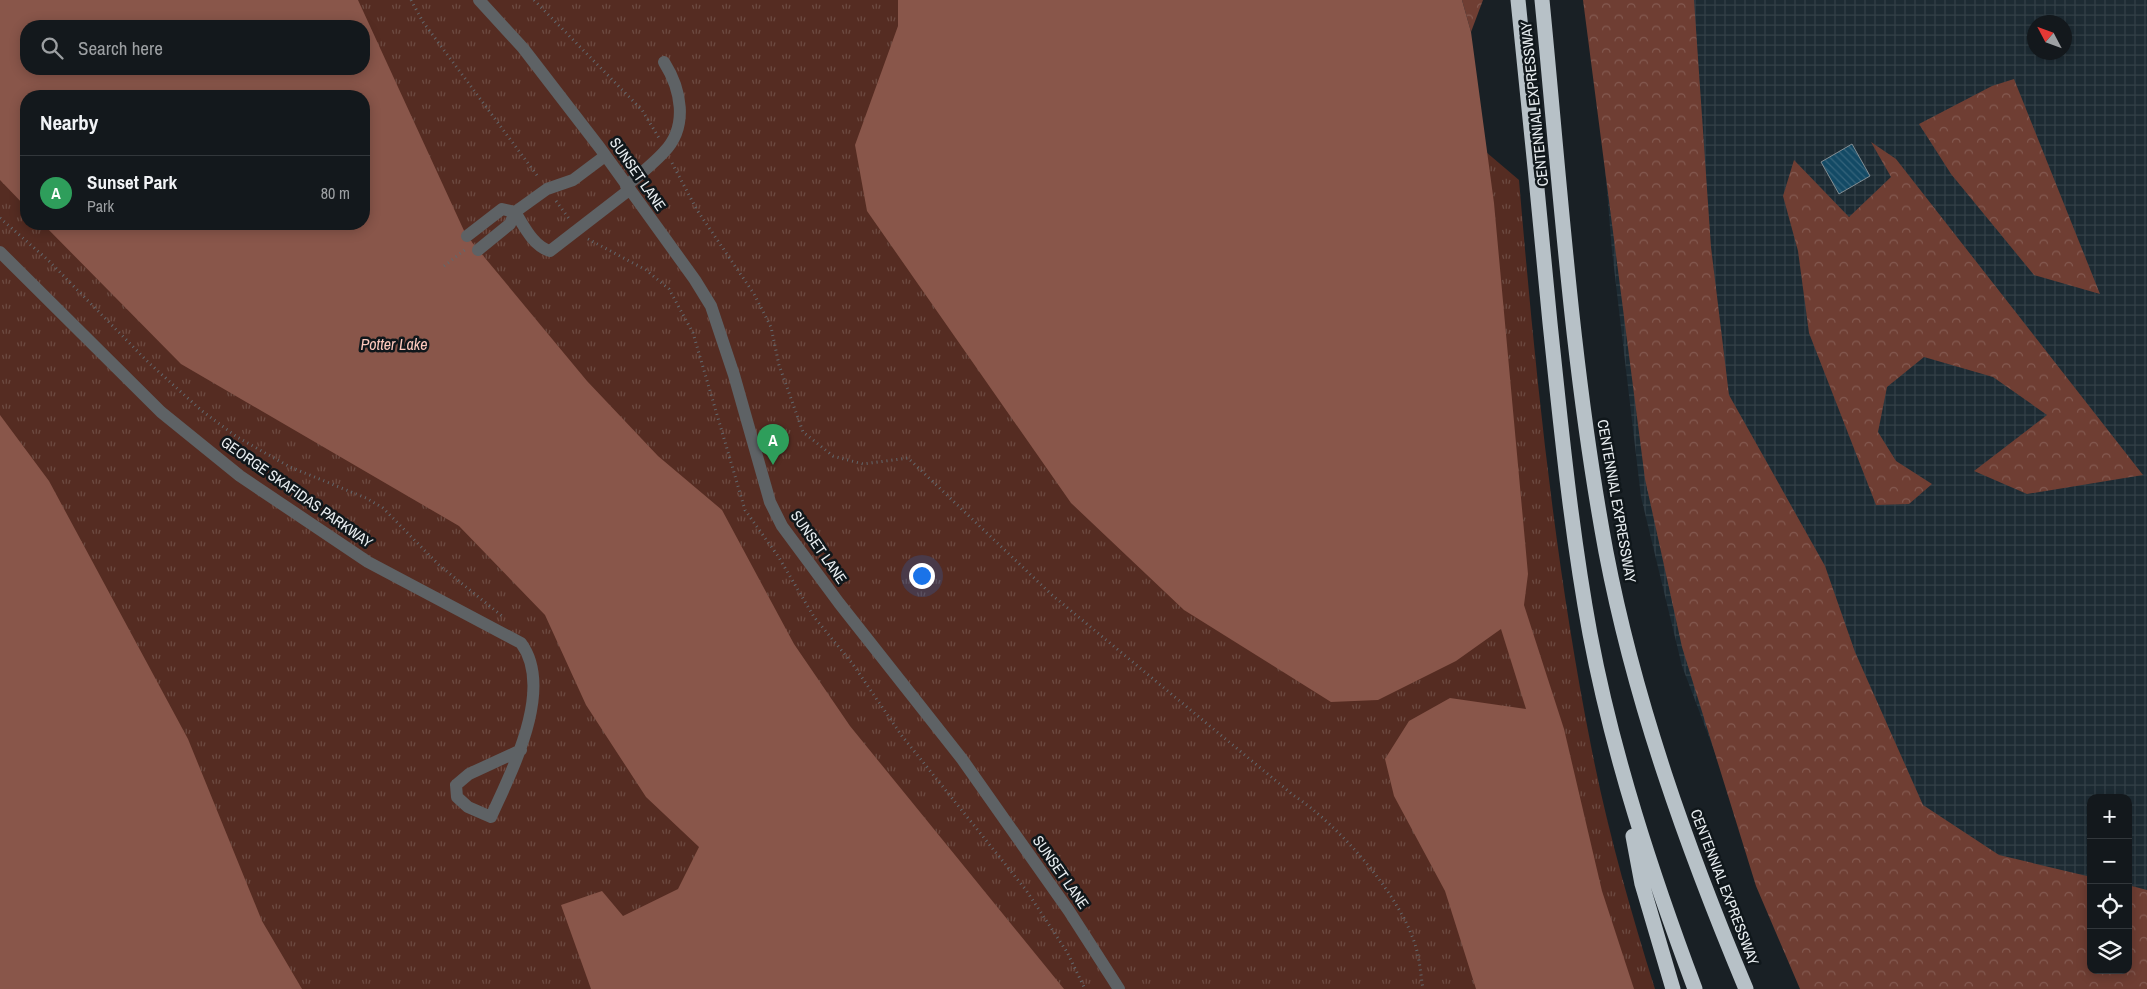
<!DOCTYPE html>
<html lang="en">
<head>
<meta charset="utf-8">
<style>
  body { margin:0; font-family:"Archivo Narrow",sans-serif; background:#202529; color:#f1f3f6 }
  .controls { position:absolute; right:15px; bottom:15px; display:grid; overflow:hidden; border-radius:10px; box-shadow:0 2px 12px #0003 }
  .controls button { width:45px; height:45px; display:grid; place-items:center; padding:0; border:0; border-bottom:1px solid #32373b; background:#13181c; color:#f1f3f6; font:25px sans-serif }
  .compass { position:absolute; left:2027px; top:15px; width:45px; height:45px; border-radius:50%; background:#13181c; box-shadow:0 2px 12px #0003; rotate:311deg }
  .you { position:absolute; left:921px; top:575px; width:18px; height:18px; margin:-12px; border:4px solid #fff; border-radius:50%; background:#1a73e8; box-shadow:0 0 0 8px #1a73e833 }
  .badge { display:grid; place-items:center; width:32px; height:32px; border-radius:50%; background:#db2777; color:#fff; font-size:16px; font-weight:700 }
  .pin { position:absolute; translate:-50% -41px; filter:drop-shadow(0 1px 2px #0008) }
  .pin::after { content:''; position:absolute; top:26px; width:18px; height:15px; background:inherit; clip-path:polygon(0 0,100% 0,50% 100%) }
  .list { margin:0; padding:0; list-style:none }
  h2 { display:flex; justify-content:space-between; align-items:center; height:65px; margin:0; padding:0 20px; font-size:21px }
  h2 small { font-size:16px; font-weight:400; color:#9da0a3 }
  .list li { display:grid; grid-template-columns:32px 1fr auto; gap:15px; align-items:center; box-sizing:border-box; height:75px; padding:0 20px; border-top:1px solid #32373b }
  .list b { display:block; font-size:19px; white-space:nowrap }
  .list p { margin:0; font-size:16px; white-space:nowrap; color:#9da0a3 }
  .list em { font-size:16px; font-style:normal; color:#9da0a3 }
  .icon { flex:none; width:28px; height:28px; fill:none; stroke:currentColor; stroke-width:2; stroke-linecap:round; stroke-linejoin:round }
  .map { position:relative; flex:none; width:2147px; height:989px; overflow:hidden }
  .search { position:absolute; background:#13181c; box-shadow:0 2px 12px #0003; left:20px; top:20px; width:350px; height:55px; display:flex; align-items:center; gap:12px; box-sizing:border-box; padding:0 18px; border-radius:20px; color:#9da0a3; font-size:19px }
  .panel { position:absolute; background:#13181c; box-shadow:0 2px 12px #0003; left:20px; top:90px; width:350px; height:140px; border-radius:20px }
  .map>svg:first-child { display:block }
  .industrial { fill:url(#industrial-grid); fill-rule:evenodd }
  .forest { fill:url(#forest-crowns) }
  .park { fill:url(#park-tufts); fill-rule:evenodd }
  .water { fill:#89564a; fill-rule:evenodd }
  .building { fill:url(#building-back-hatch); stroke:#838d92 }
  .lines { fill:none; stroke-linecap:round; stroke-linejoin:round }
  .path { stroke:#62686d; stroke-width:3; stroke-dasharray:1 4; stroke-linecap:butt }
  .minor { stroke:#5e6265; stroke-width:12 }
  .highway { stroke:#b7c1c7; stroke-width:15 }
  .labels { text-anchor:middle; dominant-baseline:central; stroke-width:5; stroke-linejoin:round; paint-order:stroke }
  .street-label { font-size:15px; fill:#e8edf0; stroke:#10171b }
  .water-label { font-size:16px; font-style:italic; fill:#fcc8bc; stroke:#10171b }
</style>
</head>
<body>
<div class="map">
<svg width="2147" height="989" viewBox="0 0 2147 989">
  <defs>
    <pattern id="industrial-grid" width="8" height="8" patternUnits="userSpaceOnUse" patternTransform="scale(1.25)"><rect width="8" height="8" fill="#1d2b33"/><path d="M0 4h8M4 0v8" fill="none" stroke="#334047"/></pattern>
    <pattern id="forest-crowns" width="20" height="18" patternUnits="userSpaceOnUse" patternTransform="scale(1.25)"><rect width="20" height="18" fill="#6f3e33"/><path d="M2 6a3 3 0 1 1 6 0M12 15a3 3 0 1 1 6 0" fill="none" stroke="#845a51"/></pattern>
    <pattern id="park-tufts" width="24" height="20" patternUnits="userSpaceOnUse" patternTransform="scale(1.25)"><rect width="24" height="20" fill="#552c22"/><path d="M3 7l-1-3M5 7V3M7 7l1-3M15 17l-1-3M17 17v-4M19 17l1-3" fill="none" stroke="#6d4b42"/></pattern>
    <pattern id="building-back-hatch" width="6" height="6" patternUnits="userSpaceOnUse" patternTransform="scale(1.25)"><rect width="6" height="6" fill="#134a65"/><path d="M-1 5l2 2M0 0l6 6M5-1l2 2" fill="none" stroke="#35647b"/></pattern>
  </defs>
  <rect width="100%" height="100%" fill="#192025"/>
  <path class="industrial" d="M1591 0H2147V989H1805L1682 666 1641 497 1612 251ZM2034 22H2064V52H2034ZM2091 798H2128V970H2091Z"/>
  <path class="forest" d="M1462 0H1483L1471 32Z
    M1583 0H1694L1711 247 1729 395 1825 566 1855 652 1923 805 1999 855 2091 877V970H2128V885L2147 890V989H1800L1756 886 1682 647 1645 479Z
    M2014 79 2100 294 2034 275 1951 174 1919 124 1992 86Z
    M1871 142 1896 159 2143 475 2027 494 1974 471 2047 415 1993 377 1924 357 1887 387 1878 432 1896 461 1932 484 1909 504 1876 505 1809 333 1798 251 1783 196 1794 160 1849 217 1891 177Z"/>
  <path class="park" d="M0 0H1307L1519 180C1535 370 1554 559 1591 746 1607 828 1630 909 1655 989H114L0 675ZM26 26H364V69H26ZM26 96H364V224H26Z"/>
  <path class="water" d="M0 0H358L466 235 587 381 658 456 722 510 794 644 850 726 1064 989H591L561 905 602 891 623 916 678 889 699 847 646 797 586 705 545 615 459 526 181 364 43 224H364V96H26V207L0 180ZM26 26H364V69H26Z
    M898 0H1462L1471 32 1494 203 1528 574 1524 605 1564 729 1602 891 1634 989H1476L1445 891 1394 796 1385 759 1409 721 1450 698 1526 709 1501 629 1456 661 1378 700 1331 702 1184 610 1071 503 867 211 855 145 898 26Z
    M0 415 49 481 188 739 262 921 302 989H0Z"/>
  <path class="building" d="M1852 144 1870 176 1839 194 1821 162Z"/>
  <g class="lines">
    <path class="path" d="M411 0 423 22 539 178
      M534 0 642 110 659 138
      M672 163 697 210 754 294 771 327 779 365 803 432 833 456 863 464 908 458 1052 595 1293 795C1339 825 1403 897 1417 951 1420 963 1421 977 1423 989
      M556 201 570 220
      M0 218 48 260 148 362 202 411 237 437 290 467 366 498 383 508 439 565 502 616
      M588 239 646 270 669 289 693 333 745 510 778 556 814 617 852 663 902 736 1026 890 1067 952 1085 989
      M444 266 466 249"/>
    <path class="minor" d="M479 0 523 48 600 148 695 280 711 306 734 375 770 502 782 526 839 603 962 759 1069 911 1119 989
      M605 156 573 180 547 189 515 212C524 226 533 246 550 251L629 190
      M626 186C639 175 653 164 664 152 689 126 681 89 664 62
      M467 236 502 209 515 212 510 224 478 250
      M0 252 161 412 240 476 368 562 521 643C555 689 511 772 491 817L468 807 457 797 456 785 469 774 521 750"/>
    <path class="highway" d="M1518 0C1529 108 1540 215 1550 323 1561 427 1571 531 1590 634 1613 756 1652 874 1695 989
      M1542 0C1560 184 1572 370 1606 552 1635 703 1687 848 1746 989
      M1633 836 1642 884 1673 989"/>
  </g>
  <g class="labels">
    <g class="street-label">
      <text transform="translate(1534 104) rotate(-96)">CENTENNIAL EXPRESSWAY</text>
      <text transform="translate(638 174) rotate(55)">SUNSET LANE</text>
      <text transform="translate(297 492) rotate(35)">GEORGE SKAFIDAS PARKWAY</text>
      <text transform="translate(1617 501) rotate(80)">CENTENNIAL EXPRESSWAY</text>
      <text transform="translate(819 547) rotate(55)">SUNSET LANE</text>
      <text transform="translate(1061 872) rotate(55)">SUNSET LANE</text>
      <text transform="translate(1725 887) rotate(69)">CENTENNIAL EXPRESSWAY</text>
    </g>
    <g class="water-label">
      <text x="394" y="344">Potter Lake</text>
    </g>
  </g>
</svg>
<div class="controls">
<button>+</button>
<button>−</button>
<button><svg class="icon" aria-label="locate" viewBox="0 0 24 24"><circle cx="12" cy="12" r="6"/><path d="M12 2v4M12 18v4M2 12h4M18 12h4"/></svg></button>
<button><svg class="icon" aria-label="layers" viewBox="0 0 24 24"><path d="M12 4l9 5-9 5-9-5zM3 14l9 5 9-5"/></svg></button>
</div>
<svg class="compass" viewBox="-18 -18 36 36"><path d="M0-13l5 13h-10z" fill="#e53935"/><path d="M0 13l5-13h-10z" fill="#9da0a3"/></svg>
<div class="you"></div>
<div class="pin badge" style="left:773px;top:465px;background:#2e9e5b">A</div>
<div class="search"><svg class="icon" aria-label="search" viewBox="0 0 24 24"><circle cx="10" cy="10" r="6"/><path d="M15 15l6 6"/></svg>Search here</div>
<section class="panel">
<h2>Nearby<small></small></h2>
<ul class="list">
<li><span class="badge" style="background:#2e9e5b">A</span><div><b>Sunset Park</b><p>Park</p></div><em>80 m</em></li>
</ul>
</section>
</div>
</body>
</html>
